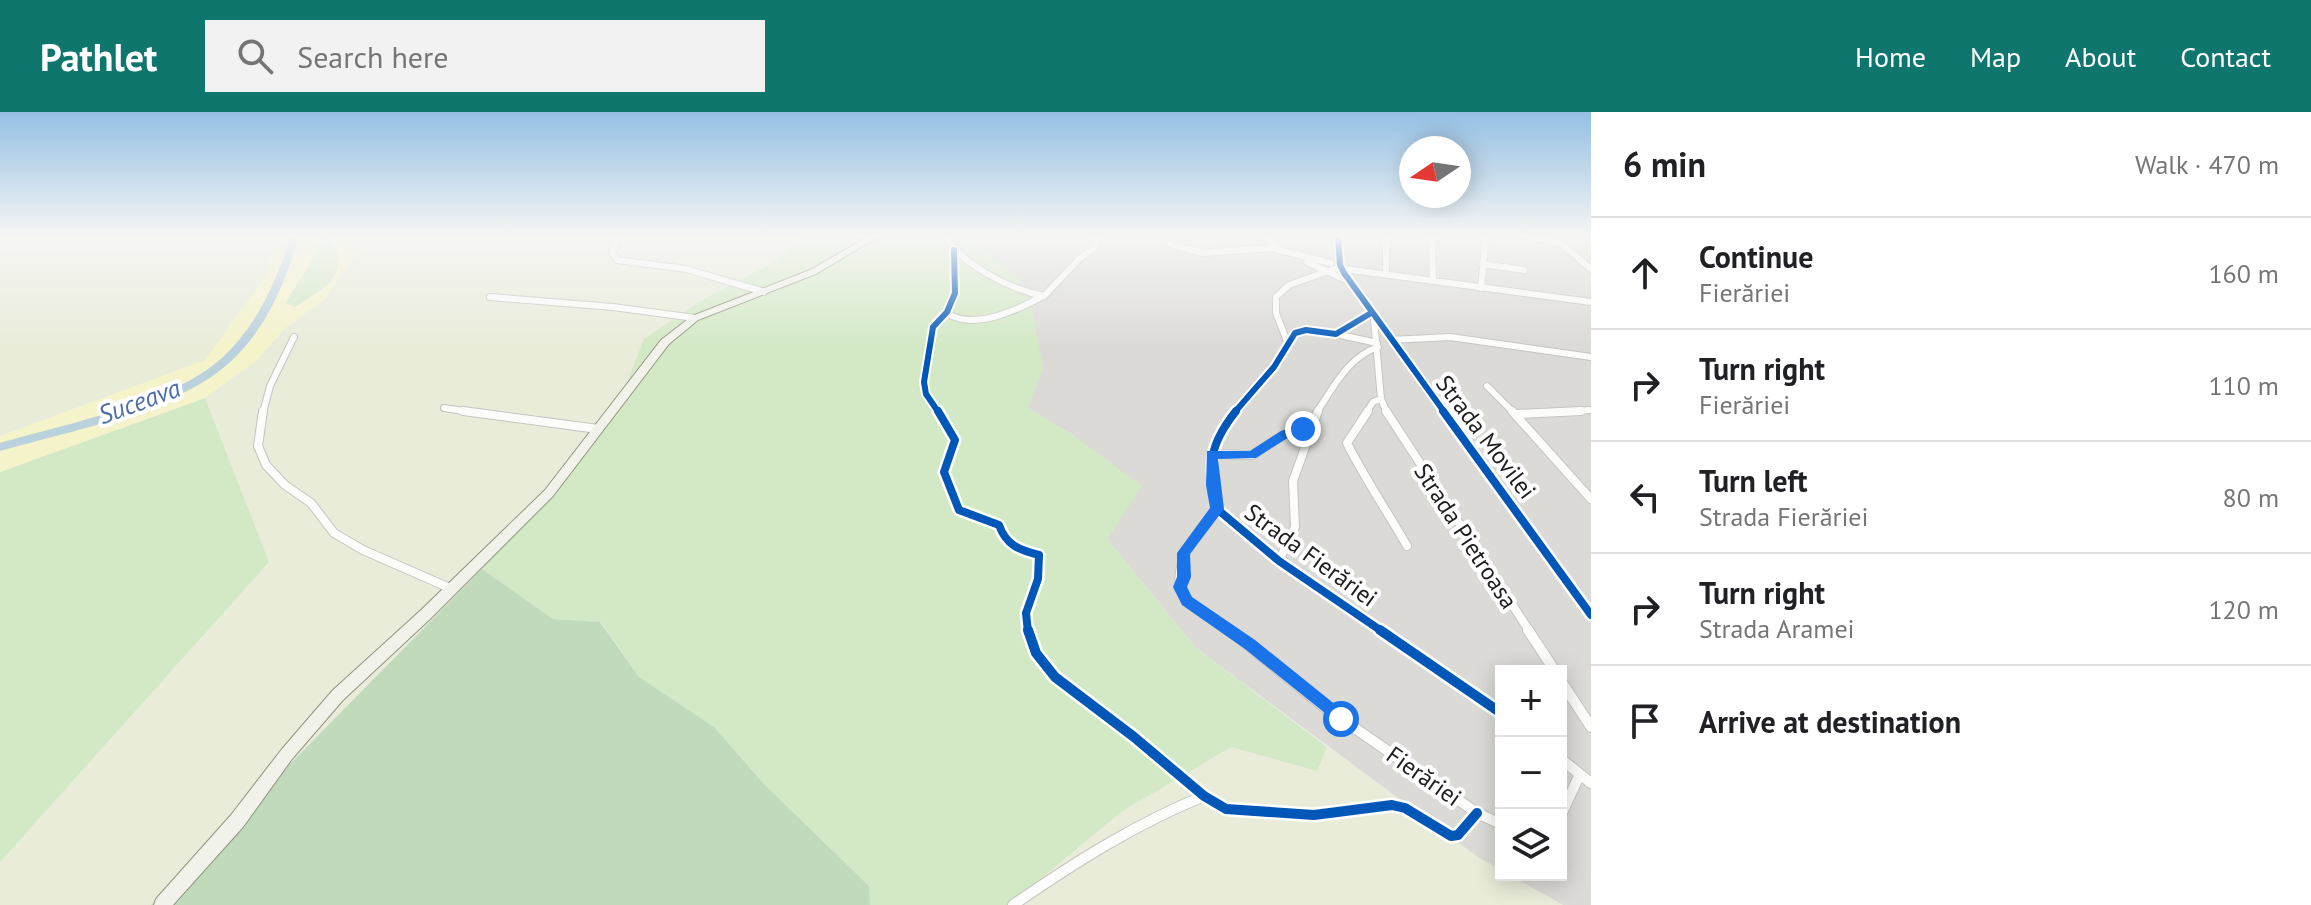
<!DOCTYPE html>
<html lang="en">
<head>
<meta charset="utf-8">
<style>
  body { margin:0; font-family:"PT Sans",sans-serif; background:#f2f2f2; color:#202124 }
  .controls { position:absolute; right:24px; bottom:24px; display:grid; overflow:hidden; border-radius:0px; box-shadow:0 4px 20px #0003 }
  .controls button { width:72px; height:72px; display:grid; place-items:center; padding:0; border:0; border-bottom:2px solid #e0e0e0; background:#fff; color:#202124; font:40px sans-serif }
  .compass { position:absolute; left:1399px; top:24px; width:72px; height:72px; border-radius:50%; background:#fff; box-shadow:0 4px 20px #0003; rotate:257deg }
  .stop { position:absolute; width:24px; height:24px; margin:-18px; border:6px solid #1a73e8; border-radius:50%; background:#fff }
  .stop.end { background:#1a73e8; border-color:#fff; box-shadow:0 2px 8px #0008 }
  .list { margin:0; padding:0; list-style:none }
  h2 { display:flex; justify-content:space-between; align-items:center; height:104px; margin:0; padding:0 32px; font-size:34px }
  h2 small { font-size:26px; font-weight:400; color:#757577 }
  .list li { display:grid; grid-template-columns:52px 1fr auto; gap:24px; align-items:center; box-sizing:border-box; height:112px; padding:0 32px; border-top:2px solid #e0e0e0 }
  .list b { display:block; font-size:30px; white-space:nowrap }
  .list p { margin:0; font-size:26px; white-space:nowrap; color:#757577 }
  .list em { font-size:26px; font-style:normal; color:#757577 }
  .icon { flex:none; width:44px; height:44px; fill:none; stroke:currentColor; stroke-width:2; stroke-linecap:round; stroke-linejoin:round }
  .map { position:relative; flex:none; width:1591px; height:793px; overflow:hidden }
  header { display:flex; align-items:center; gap:48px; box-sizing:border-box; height:112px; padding:0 40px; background:#0f766e; color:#fff }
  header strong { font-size:38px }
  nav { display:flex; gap:44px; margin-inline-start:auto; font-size:28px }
  .search { width:560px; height:72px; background:#f2f2f2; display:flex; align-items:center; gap:20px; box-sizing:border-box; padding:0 28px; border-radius:0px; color:#757577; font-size:30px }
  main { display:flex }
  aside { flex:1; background:#fff }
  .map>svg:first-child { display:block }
  .residential { fill:#dbdad7 }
  .farmland { fill:#e9ecd9 }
  .grass { fill:#d3e9c6 }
  .forest { fill:#c2dabc }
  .sand { fill:#f5f3ca }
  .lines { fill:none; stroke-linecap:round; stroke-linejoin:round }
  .river { fill:#bad1de; fill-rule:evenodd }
  .minor-far2-casing { stroke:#c4c4c2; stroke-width:8 }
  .minor-far1-casing { stroke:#c4c4c2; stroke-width:10 }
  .minor-casing { stroke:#c4c4c2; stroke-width:12 }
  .secondary-casing { stroke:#90957f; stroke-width:2 }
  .minor-far2 { stroke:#fcfcfb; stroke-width:6 }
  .minor-far1 { stroke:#fcfcfb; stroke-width:8 }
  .minor { stroke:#fcfcfb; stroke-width:10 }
  .secondary { fill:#f1f3ea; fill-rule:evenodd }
  .cycleway-far2-casing { stroke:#fff; stroke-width:10 }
  .cycleway-far1-casing { stroke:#fff; stroke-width:13 }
  .cycleway-casing { stroke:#fff; stroke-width:15 }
  .cycleway-far2 { stroke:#0057b8; stroke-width:6 }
  .cycleway-far1 { stroke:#0057b8; stroke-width:8 }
  .cycleway { stroke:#0057b8; stroke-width:10 }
  .route { fill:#1a73e8 }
  .labels { text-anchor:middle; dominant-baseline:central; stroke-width:8; stroke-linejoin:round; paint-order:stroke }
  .street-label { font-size:24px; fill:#1d1d1d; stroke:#fff }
  .water-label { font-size:26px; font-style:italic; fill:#4d6daa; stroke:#fff }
</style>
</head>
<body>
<header>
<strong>Pathlet</strong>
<div class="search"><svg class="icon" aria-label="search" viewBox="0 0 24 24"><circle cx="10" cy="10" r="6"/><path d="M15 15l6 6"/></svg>Search here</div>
<nav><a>Home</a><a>Map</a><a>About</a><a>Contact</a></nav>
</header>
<main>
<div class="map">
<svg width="1591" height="793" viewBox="0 0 1591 793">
  <rect width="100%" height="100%" fill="#ecebe6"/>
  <path class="residential" d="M970 123H1591V793H1563L1509 763H1561V559H1501V758L1479 746 1196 536 1107 427 1141 374 1071 322 1027 296 1031 288 983 135Z"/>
  <path class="farmland" d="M0 123H279L265 165 205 248 0 324Z
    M352 123H807L774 150 697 191 644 227 616 298 546 390 151 793H0V750L269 450 205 286 258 247 284 217 324 188 355 144Z
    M1231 635 1317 659 1327 635 1479 746 1501 758V763H1509L1563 793H1009L1121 700Z"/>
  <path class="grass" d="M322 123H330C353 164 326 174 295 195L285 192 312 148Z
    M807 123H970L1018 166 1031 191 1043 257 1028 296 1071 322 1142 374 1107 427 1196 536 1327 635 1317 659 1231 635 1121 700 1009 793H870L868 773 764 672 714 615 639 565 601 510 553 507 482 457 567 365 616 298 644 227 697 191 774 150Z
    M205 286 269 450 0 750V360Z"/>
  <path class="forest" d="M482 457 553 507 600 510 639 565 714 615 764 672 869 774 870 793H151Z"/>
  <path class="sand" d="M279 123H322L312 148 285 191 295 195C327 175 352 164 330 123H352L355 143 324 188 284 217 258 247 205 286 0 360V324L205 248 265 165Z"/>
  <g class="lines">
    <path class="river" d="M291 123H299C286 170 266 218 229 251 178 298 67 320 0 339V331C65 312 174 291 223 245 258 212 277 168 291 123Z"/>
    <g class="minor-far2-casing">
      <path id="minor-far2" d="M619 123 612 140 617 148 686 157 764 180
        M944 123C964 154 1009 177 1044 184L1080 146 1094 136 1096 123
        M1263 123 1284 140
        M1338 123 1340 153 1344 161 1445 301
        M1432 123 1433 169
        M1525 123 1562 132 1591 157
        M1386 129V163
        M1170 132 1203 141 1271 136 1331 151
        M1307 150 1350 170
        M1482 152 1524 158
        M1481 176 1486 123
        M490 185 613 195 695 206
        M948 202C976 218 1017 198 1043 184
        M1374 207 1381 287 1387 301
        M1336 222 1377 231
        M1390 228 1450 225 1591 245
        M1288 232 1276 201V185L1289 173 1337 156 1591 190
        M1487 274 1514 301
        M444 296 477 301
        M263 301 270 274 294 225
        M939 301 926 282 924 270 933 215 947 200 955 181 954 138
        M1234 301 1274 255 1295 221 1306 218 1336 222 1371 201
        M1316 301C1334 275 1348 245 1378 235
        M1366 301 1373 290 1381 287
        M1544 301 1591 298"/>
    </g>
    <g class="minor-far1-casing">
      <path id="minor-far1" d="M263 299 258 334 266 353 285 373 311 391 334 421 363 438 452 477
        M463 299 598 317
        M938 299 955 328 944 360 959 398 999 413C1006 433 1019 438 1039 443L1038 467 1026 501 1028 520
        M1236 299C1206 337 1210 352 1217 397L1279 449 1383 520
        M1368 299 1347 331C1365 367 1387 399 1407 434
        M1386 299 1530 520
        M1443 299 1591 503
        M1512 299 1591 387
        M1517 302 1581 299
        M1212 342 1252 343 1285 322 1310 316
        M1217 397C1200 418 1165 458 1186 487 1196 500 1219 511 1233 520
        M1279 449 1295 415 1293 369 1318 299"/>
    </g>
    <g class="minor-casing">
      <path id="minor" d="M1028 518 1036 541 1055 565 1134 625 1204 684 1226 697 1314 703 1392 693 1405 696 1451 724 1458 723 1477 701
        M1230 518 1323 594 1477 701 1501 712
        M1380 518 1501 601
        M1528 518 1555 559
        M1561 569 1591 615
        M1561 647 1591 671
        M1561 703 1580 662
        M1013 793C1074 751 1135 712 1204 684"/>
    </g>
    <g class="secondary-casing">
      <path id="secondary" d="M871 123H881L816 162 698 208 669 232 553 384 430 507 343 588 292 647 243 715 173 793H154L156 787 231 703 282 637 333 578 420 499 545 378 661 228 692 204 810 158Z"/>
    </g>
    <use href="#minor-far2" class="minor-far2"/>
    <use href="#minor-far1" class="minor-far1"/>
    <use href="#minor" class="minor"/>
    <use href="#secondary" class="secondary"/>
    <g class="cycleway-far2-casing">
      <path id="cycleway-far2" d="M1338 123 1340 153 1344 161 1445 301
        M939 301 926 282 924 270 933 215 947 200 955 181 954 138
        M1234 301 1274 255 1295 221 1306 218 1336 222 1371 201"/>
    </g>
    <g class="cycleway-far1-casing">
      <path id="cycleway-far1" d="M938 299 955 328 944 360 959 398 999 413C1006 433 1019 438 1039 443L1038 467 1026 501 1028 520
        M1236 299C1206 337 1210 352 1217 397L1279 449 1383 520
        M1443 299 1591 503"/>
    </g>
    <g class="cycleway-casing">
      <path id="cycleway" d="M1028 518 1036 541 1055 565 1134 625 1204 684 1226 697 1314 703 1392 693 1405 696 1451 724 1458 723 1477 701
        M1380 518 1501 601"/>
    </g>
    <use href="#cycleway-far2" class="cycleway-far2"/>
    <use href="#cycleway-far1" class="cycleway-far1"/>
    <use href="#cycleway" class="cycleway"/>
  </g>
  <linearGradient id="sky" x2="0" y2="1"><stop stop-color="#95c0e4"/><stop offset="0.53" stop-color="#f6f6f4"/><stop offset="1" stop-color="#f6f6f4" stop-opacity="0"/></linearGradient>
  <rect width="1591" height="234" fill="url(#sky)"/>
  <path class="route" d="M1303 312 1309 317 1307 320 1289 325 1256 346 1218 347 1224 397 1190 442 1191 465 1187 475 1192 485 1255 528 1347 602 1349 607 1341 614 1245 537 1182 493 1173 475 1177 465V441L1210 396 1206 373 1207 339H1250L1281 319Z"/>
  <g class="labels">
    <g class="street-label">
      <text transform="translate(1486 325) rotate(53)">Strada Movilei</text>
      <text transform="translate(1466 424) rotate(57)">Strada Pietroasa</text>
      <text transform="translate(1311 443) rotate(36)">Strada Fierăriei</text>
      <text transform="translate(1424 664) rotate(35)">Fierăriei</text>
    </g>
    <g class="water-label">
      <text transform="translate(139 289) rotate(-20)">Suceava</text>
    </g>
  </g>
</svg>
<div class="controls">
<button>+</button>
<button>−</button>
<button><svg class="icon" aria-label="layers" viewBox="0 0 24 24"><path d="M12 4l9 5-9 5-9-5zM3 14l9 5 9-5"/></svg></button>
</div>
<svg class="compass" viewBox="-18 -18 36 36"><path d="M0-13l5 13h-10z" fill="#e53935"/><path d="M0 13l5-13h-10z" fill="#757577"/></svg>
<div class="stop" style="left:1341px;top:607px"></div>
<div class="stop end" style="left:1303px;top:317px"></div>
</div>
<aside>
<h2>6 min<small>Walk · 470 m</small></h2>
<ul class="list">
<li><svg class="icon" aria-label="ahead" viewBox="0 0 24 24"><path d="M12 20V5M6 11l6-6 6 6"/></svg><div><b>Continue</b><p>Fierăriei</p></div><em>160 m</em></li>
<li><svg class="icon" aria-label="right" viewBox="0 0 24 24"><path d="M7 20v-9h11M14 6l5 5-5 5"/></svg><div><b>Turn right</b><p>Fierăriei</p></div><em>110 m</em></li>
<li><svg class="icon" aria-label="left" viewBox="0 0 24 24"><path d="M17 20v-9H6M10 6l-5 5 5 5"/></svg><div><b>Turn left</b><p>Strada Fierăriei</p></div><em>80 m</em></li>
<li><svg class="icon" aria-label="right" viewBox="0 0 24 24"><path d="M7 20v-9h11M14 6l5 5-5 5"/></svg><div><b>Turn right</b><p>Strada Aramei</p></div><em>120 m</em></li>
<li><svg class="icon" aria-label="arrive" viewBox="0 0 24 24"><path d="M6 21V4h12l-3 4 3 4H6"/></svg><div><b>Arrive at destination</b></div></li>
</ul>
</aside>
</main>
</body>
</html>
